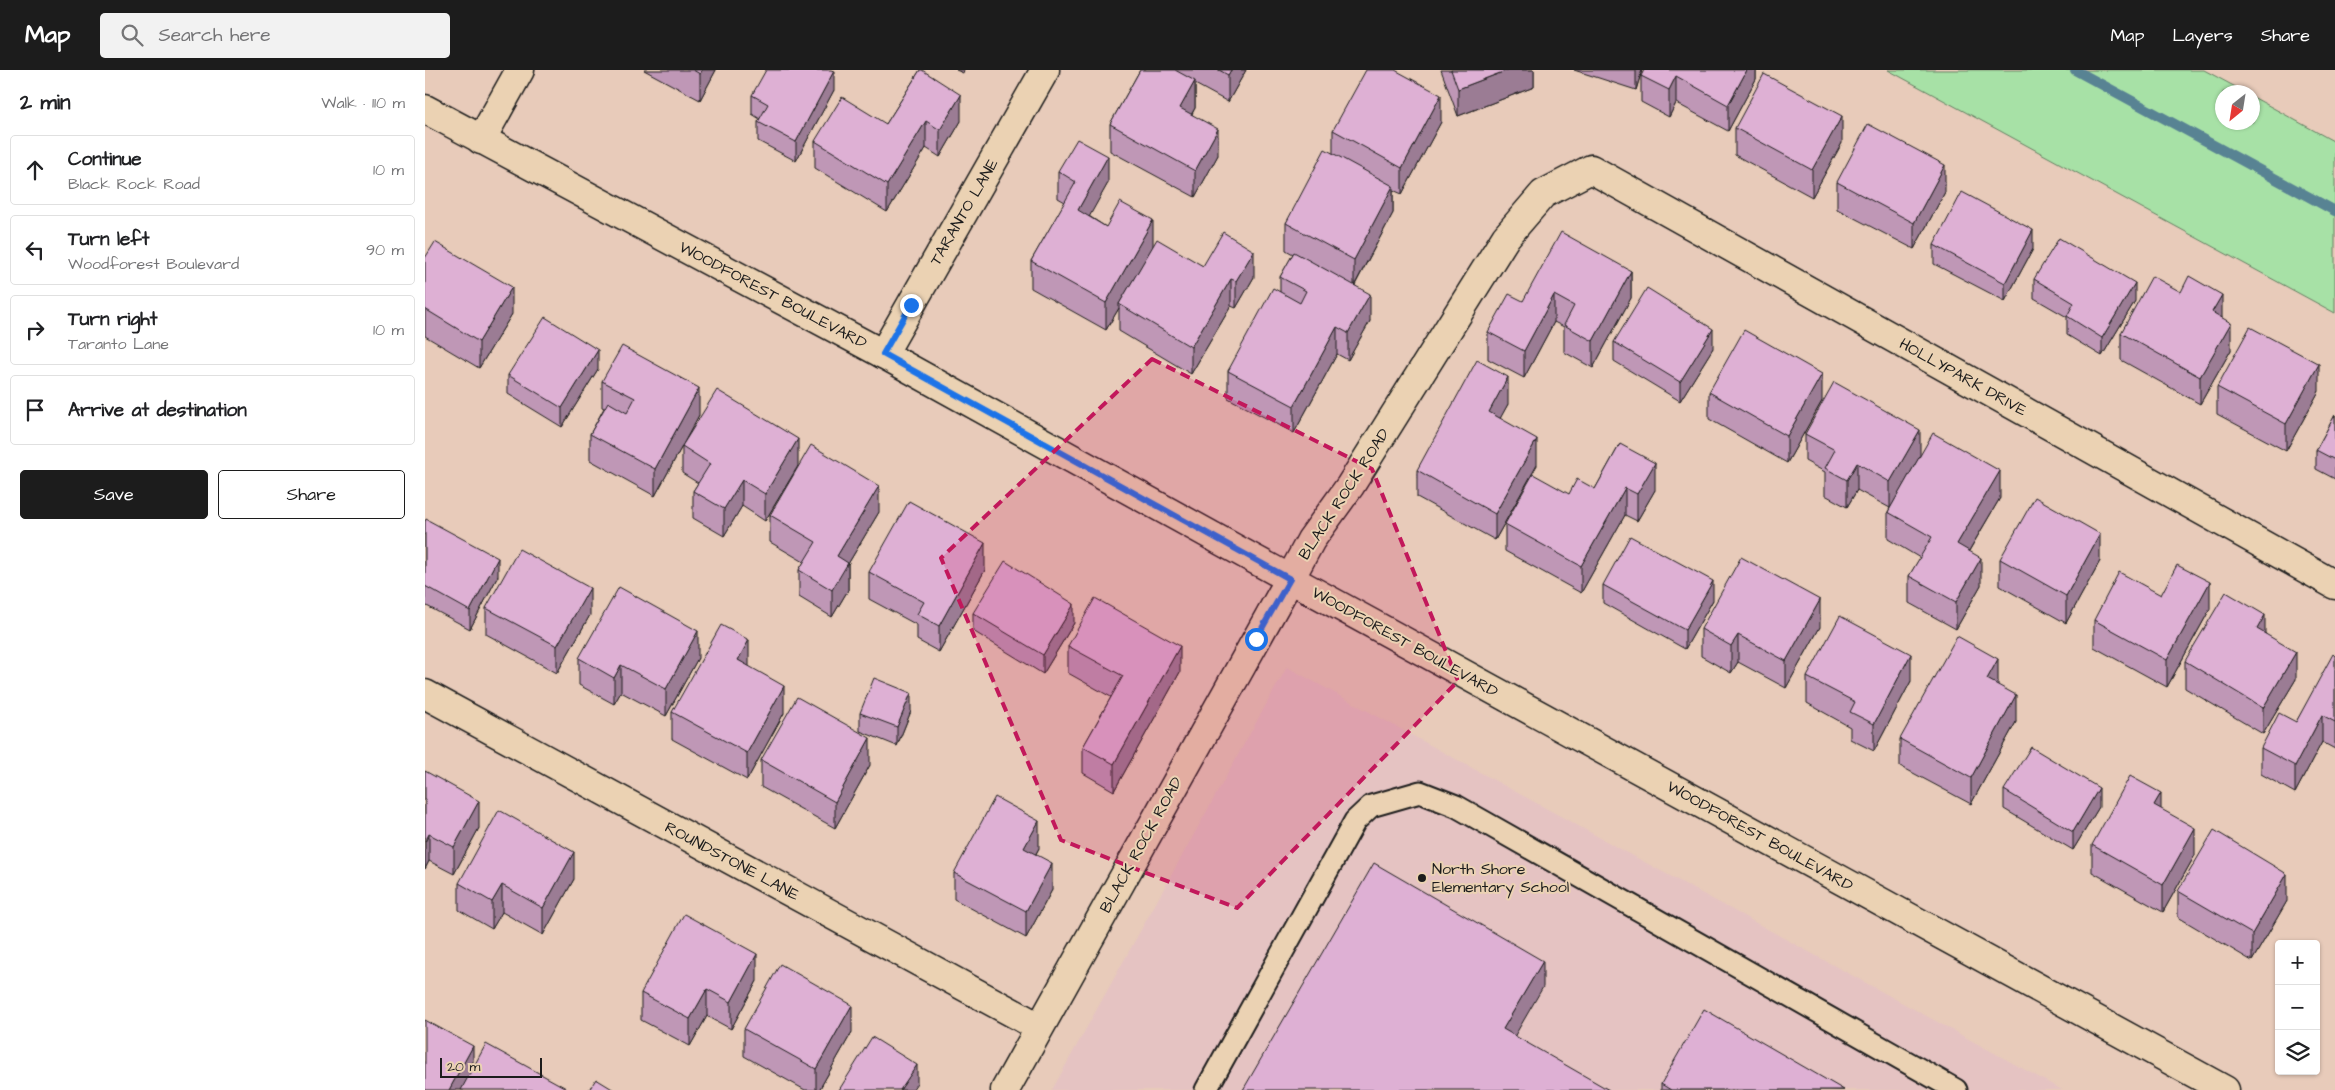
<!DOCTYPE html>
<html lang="en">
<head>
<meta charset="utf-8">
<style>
  body { margin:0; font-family:"Architects Daughter",sans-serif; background:#f2f2f2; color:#202124 }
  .controls { position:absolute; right:15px; bottom:15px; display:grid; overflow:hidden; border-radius:5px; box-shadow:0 1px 4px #0004 }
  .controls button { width:45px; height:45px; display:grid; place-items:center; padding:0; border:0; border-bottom:1px solid #e0e0e0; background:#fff; color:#202124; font:25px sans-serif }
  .compass { position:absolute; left:1790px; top:15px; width:45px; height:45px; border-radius:50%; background:#fff; box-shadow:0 1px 4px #0004; rotate:210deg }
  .scale { position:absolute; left:15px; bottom:12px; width:102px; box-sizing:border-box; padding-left:5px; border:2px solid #1c1c1c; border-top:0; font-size:14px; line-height:18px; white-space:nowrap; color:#1c1c1c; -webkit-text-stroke:4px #ebd2b3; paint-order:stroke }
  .stop { position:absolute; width:15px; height:15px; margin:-11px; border:4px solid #1a73e8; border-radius:50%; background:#fff }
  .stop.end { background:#1a73e8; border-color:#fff; box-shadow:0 1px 5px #0008 }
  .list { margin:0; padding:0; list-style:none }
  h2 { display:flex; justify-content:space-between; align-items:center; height:65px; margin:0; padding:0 20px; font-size:21px }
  h2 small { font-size:16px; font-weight:400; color:#757577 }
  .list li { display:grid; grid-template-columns:32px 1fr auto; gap:15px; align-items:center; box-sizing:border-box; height:70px; margin:0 10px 10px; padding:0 10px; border:1px solid #e0e0e0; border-radius:5px }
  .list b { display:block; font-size:19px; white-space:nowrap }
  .list p { margin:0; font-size:16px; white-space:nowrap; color:#757577 }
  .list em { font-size:16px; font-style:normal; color:#757577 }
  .actions { display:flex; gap:10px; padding:15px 20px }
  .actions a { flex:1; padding:11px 0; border:1px solid #1c1c1c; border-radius:5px; text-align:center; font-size:18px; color:#1c1c1c }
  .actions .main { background:#1c1c1c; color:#fff }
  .icon { flex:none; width:28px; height:28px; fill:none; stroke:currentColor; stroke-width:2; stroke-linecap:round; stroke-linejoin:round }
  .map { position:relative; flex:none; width:1910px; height:1020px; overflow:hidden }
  header { display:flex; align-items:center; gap:30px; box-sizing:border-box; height:70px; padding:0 25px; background:#1c1c1c; color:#fff }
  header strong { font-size:24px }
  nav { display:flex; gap:28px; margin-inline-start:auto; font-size:18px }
  .search { width:350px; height:45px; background:#f2f2f2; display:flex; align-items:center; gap:12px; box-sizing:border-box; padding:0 18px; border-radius:5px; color:#757577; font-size:19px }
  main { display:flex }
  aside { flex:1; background:#fff }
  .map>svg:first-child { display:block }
  .built { fill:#e5c3c2 }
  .green { fill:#a7e1a6; stroke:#627e61 }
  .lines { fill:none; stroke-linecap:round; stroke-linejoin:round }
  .stream { stroke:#598393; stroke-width:10 }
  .lane-casing { stroke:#1c1c1c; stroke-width:25 }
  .street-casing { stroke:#1c1c1c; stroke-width:31 }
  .secondary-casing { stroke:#1c1c1c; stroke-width:31 }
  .lane { stroke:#ebd2b3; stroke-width:21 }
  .street { stroke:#ebd2b3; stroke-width:28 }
  .secondary { stroke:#ebd2b3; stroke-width:28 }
  .wall { fill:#bf97b6; stroke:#1c1c1c }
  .shaded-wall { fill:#9b7b94; stroke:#1c1c1c }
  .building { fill:#deb0d4; stroke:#1c1c1c }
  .route { stroke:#1a73e8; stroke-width:6 }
  .marked { fill:#c2185b; fill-opacity:0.2; stroke:#c2185b; stroke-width:4; stroke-dasharray:10 6; stroke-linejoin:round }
  .poi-dot { fill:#1c1c1c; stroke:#ebd2b3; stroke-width:2 }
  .labels { text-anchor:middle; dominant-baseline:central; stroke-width:4; stroke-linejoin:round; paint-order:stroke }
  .street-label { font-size:16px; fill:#1c1c1c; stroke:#ebd2b3 }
  .poi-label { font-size:16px; fill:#1c1c1c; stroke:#ebd2b3; text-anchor:start }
</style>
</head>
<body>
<header>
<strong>Map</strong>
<div class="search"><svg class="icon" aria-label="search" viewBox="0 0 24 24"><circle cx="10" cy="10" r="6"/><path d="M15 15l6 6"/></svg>Search here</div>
<nav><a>Map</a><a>Layers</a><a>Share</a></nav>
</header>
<main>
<aside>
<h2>2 min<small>Walk · 110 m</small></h2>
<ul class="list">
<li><svg class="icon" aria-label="ahead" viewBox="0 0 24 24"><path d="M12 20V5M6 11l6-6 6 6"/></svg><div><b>Continue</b><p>Black Rock Road</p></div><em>10 m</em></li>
<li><svg class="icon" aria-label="left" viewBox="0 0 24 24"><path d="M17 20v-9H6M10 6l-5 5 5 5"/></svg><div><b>Turn left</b><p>Woodforest Boulevard</p></div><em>90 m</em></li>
<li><svg class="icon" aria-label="right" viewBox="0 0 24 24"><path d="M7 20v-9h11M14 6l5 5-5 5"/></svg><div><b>Turn right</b><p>Taranto Lane</p></div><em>10 m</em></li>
<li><svg class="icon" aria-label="arrive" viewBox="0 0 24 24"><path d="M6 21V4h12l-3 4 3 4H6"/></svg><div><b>Arrive at destination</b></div></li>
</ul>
<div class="actions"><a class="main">Save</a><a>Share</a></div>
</aside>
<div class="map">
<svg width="1910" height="1020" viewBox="0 0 1910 1020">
  <rect width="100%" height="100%" fill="#e8cbba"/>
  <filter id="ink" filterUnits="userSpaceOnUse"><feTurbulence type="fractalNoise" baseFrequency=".02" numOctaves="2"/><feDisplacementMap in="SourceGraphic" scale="10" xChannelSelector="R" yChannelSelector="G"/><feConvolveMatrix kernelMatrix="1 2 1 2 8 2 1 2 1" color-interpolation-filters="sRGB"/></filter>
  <g filter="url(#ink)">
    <path class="built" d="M862 597 1637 1020H627Z"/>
    <path class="green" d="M1463 0H1779L1820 22H1798V52H1828V27L1910 72V243Z"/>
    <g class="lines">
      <path class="stream" d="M1650 0 1910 141"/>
      <g class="lane-casing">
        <path id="lane" d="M781 1020 930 751 946 736 995 722 1031 736 1531 1020"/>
      </g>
      <g class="street-casing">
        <path id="street" d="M56 70 95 0
          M458 284 620 0
          M865 509 886 470 925 416 1081 167 1118 124 1166 99 1910 515
          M0 624 614 957"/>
      </g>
      <g class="secondary-casing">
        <path id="secondary" d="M0 39 458 284 827 488 1800 1020
          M580 1020 865 509"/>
      </g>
      <use href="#lane" class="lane"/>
      <use href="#street" class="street"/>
      <use href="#secondary" class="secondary"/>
    </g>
    <path class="wall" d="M219 0H291L275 30Z
      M495 0 536 51 515 87 501 78 462 142 390 98V71L461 54Z
      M531 0H539L538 3Z
      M715 0H821L803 32 770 14V38L767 44 793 85 770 127 685 81V54Z
      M1016 0H1109V17L1033 46Z
      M1149 0H1217L1211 20Z
      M1331 0V9L1303 61 1251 33 1244 47 1216 32V6Z
      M409 20 371 91 333 71V52L335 49 327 44V25Z
      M1016 52 977 124 968 120V143L930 215 945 251 923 290 912 284 869 363 803 328V301L855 222V207L868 184 861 180V153L908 84V60Z
      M1310 58 1417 73 1387 127 1310 85Z
      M633 101 683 113 664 146 681 157 728 177 778 196 829 207 811 238 806 236 766 304 694 261V238L681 260 606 218V191L640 132 633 128Z
      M1412 112 1520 122 1489 179 1412 139Z
      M1509 175 1608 179 1580 231 1509 194Z
      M0 188 87 244 54 298 0 266Z
      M1206 201V228L1168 298 1139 282V257L1129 252 1099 308 1063 289V262L1098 231Z
      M1609 209 1710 231 1677 286 1642 265V247L1609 228Z
      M1797 248 1806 280 1775 334 1696 290V263Z
      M1189 272 1288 278 1255 331 1189 291Z
      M173 299 137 357 83 324V305Z
      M177 311 274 345 230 426 165 390V364L179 338 177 337Z
      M1792 317 1894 321 1861 381 1792 344Z
      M1284 322 1397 331 1362 393 1284 349Z
      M1083 334 1075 348 1112 395 1070 470 992 427V400Z
      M1910 345V409L1891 399V380Z
      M1380 364 1495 386 1575 428 1544 481 1556 515 1531 559 1484 533V506L1495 488 1463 469V442L1465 438 1432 420 1422 437 1400 425V402L1380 391Z
      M1195 374 1230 420 1212 451 1200 445 1156 523 1080 481V454L1144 424 1170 419Z
      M257 376 373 396 340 451 317 436 299 466 268 448V421L273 413 257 403Z
      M454 442 423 494V520L407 547 374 527V500L379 492 345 472V445Z
      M0 452 73 506 45 559 0 535Z
      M1575 489 1675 491 1641 553 1575 516Z
      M560 500 514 582 492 570V555L444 529V502Z
      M1178 515 1288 530 1260 579 1178 533Z
      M1736 525 1785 539 1742 617 1669 577V550Z
      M61 538 165 545 132 603 61 564Z
      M548 543 649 553 618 604 548 561Z
      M1395 557 1361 618 1313 592 1306 603 1276 586V559Z
      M1840 563 1871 609 1838 664 1760 618V591Z
      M643 576 755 602 689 721 658 703V677L686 627 643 603Z
      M1910 586V679L1897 672 1870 723 1836 704V678L1871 652Z
      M154 588H273L241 646 196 622 189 634 154 615Z
      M324 596 359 643 322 710 247 669V642Z
      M1382 607 1486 611 1449 681 1425 669V657L1382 633Z
      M1573 615 1591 652 1546 734 1475 696V669Z
      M486 641 472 676 435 661V643Z
      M336 690 445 695 410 758 336 717Z
      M0 701 54 758 29 804 4 791 0 799Z
      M1579 720 1674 737 1648 780 1579 739Z
      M1736 739 1770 785 1738 842 1667 802V775Z
      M614 778 611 784 627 820 601 868 529 829V803Z
      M149 809 118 865 77 842 67 859 34 840V813Z
      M1753 821 1862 831 1827 891 1753 847Z
      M332 911 306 959 282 946 265 976 216 950V923Z
      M319 959 427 962 394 1020H380L319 986Z
      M1236 1014 1419 1020H1236Z"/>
    <path class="shaded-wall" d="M277 0H291L275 30V4Z
      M806 0H821L803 32V5Z
      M1083 0H1109V17L1033 46V19Z
      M1211 0H1217L1211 20Z
      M1322 0H1331V9L1303 61V35Z
      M409 1V20L371 91V72Z
      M1251 6V33L1244 47V20Z
      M770 11V38L755 64V38Z
      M536 25V51L515 87V60Z
      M1016 25V52L977 124V98Z
      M1417 46V73L1387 127V100Z
      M501 51V78L462 142V115Z
      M793 59V85L770 127V101Z
      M683 86V113L653 167V140Z
      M1520 95V122L1489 179V153Z
      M968 116V143L929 216V190Z
      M728 150V177L694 234V238L681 260V233Z
      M1608 160V179L1580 231V213Z
      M829 181V207L811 238V211Z
      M1206 201V228L1168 298V271Z
      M806 209V236L766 304V277Z
      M1710 213V231L1677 286V268Z
      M87 217V244L54 298V272Z
      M945 224V251L923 290V263Z
      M1129 225V252L1099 308V281Z
      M1797 225V251L1787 242Z
      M1806 253V280L1775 334V307Z
      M912 257V284L869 363V336Z
      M1288 259V278L1255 331V312Z
      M173 280V299L137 357V338Z
      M1894 294V321L1861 381V354Z
      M1397 304V331L1362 393V366Z
      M1083 307V334L1064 369V342Z
      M274 318V345L230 426V399Z
      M1495 360V386L1465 439V412Z
      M373 369V396L340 451V424Z
      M1112 369V395L1070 470V444Z
      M1230 393V420L1212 451V424Z
      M1432 393V420L1422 437V410Z
      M1575 401V428L1532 501V474Z
      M317 410V436L299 466V439Z
      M454 416V442L423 494V520L407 547V520L412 486Z
      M1200 418V445L1156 523V496Z
      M1675 464V491L1641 553V526Z
      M560 473V500L514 582V556Z
      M73 488V506L45 559V541Z
      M1556 488V515L1531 559V532Z
      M1288 511V530L1260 579V560Z
      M1785 512V539L1742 617V590Z
      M165 518V545L132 603V576Z
      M1395 530V557L1361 618V591Z
      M649 534V553L618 604V585Z
      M1840 545V572L1832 559Z
      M273 561V588L241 646V619Z
      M1313 565V592L1306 603V576Z
      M324 570V597L313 590Z
      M755 576V602L689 721V694Z
      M1871 582V609L1838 664V638Z
      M1486 584V611L1449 681V654Z
      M1573 589V616L1562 609Z
      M196 595V622L189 634V608Z
      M359 616V643L322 710V683Z
      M486 623V641L472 676V657Z
      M1591 625V652L1546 734V708Z
      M1897 645V672L1870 723V696Z
      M445 668V695L410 758V732Z
      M1674 718V737L1648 780V762Z
      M1736 723V749L1729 735Z
      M54 731V758L29 804V777Z
      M614 751V778L599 805V778Z
      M1770 758V785L1738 842V815Z
      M4 764V791L0 799V772Z
      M149 782V809L118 865V838Z
      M627 793V820L601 868V841Z
      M1862 804V831L1827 891V864Z
      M77 815V842L67 859V832Z
      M332 884V911L306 959V932Z
      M1118 891V917L1078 986V959Z
      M282 919V946L265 976V949Z
      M427 935V962L394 1020H391V999Z
      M48 976V1003L39 1020H24Z
      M492 995V1013L487 1020H475Z"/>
    <path class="building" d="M268 0H277L275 4Z
      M341 0H406L409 1 371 72 333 52 343 34 327 25Z
      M495 0H497L536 25 515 60 501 51 462 115 390 71 417 27 461 54Z
      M715 0H750L770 11 755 38 793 59 770 101 685 54Z
      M794 0H806L803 5Z
      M941 0H970L1016 25 977 98 908 60Z
      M1026 0H1083L1033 19Z
      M1219 0H1322L1303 35 1251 6 1244 20 1216 6Z
      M1339 4 1417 46 1387 100 1310 58Z
      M1443 54 1520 95 1489 153 1412 112Z
      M652 69 683 86 653 140 681 157 695 132 728 150 681 233 606 191 651 112 633 101Z
      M900 79 968 116 929 190 861 153Z
      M1537 122 1608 160 1580 213 1509 175Z
      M798 162 829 181 811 211 806 209 766 277 694 234 732 169 778 196Z
      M1136 162 1206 201 1168 271 1139 255 1149 236 1129 225 1099 281 1063 262 1084 224 1098 231Z
      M1634 168 1710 213 1677 268 1642 246 1649 233 1609 209Z
      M10 172 87 217 54 272 0 239V188Z
      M869 182 945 224 923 263 912 257 869 336 803 301 848 218 875 233 881 221 855 207Z
      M1727 206 1756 222 1764 206 1797 225 1787 242 1806 253 1775 307 1696 263Z
      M1222 218 1288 259 1255 312 1189 272Z
      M120 247 173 280 137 338 83 305Z
      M1825 257 1894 294 1861 354 1792 317Z
      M1319 260 1397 304 1362 366 1284 322Z
      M197 276 274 318 230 399 165 364 183 332 202 343 210 328 177 311Z
      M1052 290 1083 307 1064 342 1112 369 1070 444 992 400Z
      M1409 312 1495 360 1465 412 1432 393 1422 410 1400 398 1410 380 1380 364Z
      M292 320 373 369 340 424 317 410 299 439 268 421 285 394 257 376Z
      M1910 345V390L1891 380Z
      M1508 363 1575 401 1532 474 1556 488 1531 532 1484 506 1507 467 1463 442Z
      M1195 374 1230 393 1212 424 1200 418 1156 496 1080 454 1108 404 1144 424 1152 409 1170 419Z
      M386 375 454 416 412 486 423 493 407 520 374 500 391 472 345 445Z
      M1610 427 1675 464 1641 526 1575 489Z
      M484 431 560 473 514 556 492 544 499 532 444 502Z
      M1 449 73 488 45 541 0 516V452Z
      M1205 466 1288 511 1260 560 1178 515Z
      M94 479 165 518 132 576 61 538Z
      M1316 487 1395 530 1361 591 1313 565 1306 576 1276 559Z
      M580 491 649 534 618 585 548 543Z
      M1752 495 1785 512 1742 590 1669 550 1694 502 1736 525Z
      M194 517 273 561 241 619 196 595 189 608 154 588Z
      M1801 522 1840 545 1832 559 1871 582 1838 638 1760 591Z
      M670 528 755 576 689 694 658 677 698 606 643 576Z
      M1415 546 1486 584 1449 654 1425 642 1430 632 1382 607Z
      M296 555 324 570 313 590 359 616 322 683 247 642Z
      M1532 566 1573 589 1562 609 1591 625 1546 708 1475 669Z
      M1908 584 1910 586V652L1897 645 1870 696 1836 678 1854 643 1871 652Z
      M449 608 486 623 472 657 435 643Z
      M372 627 445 668 410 732 336 690Z
      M1606 677 1674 718 1648 762 1579 720Z
      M0 701 54 731 29 777 4 764 0 772Z
      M1705 706 1736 723 1729 735 1770 758 1738 815 1667 775Z
      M570 727 614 751 599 778 627 793 601 841 529 803Z
      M74 740 149 782 118 838 77 815 67 832 34 813Z
      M1789 760 1862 804 1827 864 1753 821Z
      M949 793 1118 891 1078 959 1184 1020H818Z
      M259 844 332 884 306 932 282 919 265 949 216 923Z
      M355 894 427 935 391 999 319 959Z
      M1279 939 1419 1020H1246L1236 1014Z
      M0 950 48 976 24 1020H0Z
      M447 967 492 995 475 1020H414Z
      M61 974 141 1018 140 1020H36Z
      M171 1009 189 1020H164Z"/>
  </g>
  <g class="lines" filter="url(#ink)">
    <path class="route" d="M486 235 458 284 865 509 831 569"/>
  </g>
  <path class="marked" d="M727 289 947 399 1033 611 812 838 636 770 516 488Z"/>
  <circle class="poi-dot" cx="997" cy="808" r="5"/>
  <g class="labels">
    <g class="street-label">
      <text transform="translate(539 142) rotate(-60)">TARANTO LANE</text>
      <text transform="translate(348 225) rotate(28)">WOODFOREST BOULEVARD</text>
      <text transform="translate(1538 307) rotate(29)">HOLLYPARK DRIVE</text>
      <text transform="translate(919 424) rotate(-57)">BLACK ROCK ROAD</text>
      <text transform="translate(980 572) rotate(29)">WOODFOREST BOULEVARD</text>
      <text transform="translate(1335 766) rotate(29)">WOODFOREST BOULEVARD</text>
      <text transform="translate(716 775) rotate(-61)">BLACK ROCK ROAD</text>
      <text transform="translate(307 791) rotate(28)">ROUNDSTONE LANE</text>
    </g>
    <g class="poi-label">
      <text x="1007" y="799">North Shore<tspan x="1007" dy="18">Elementary School</tspan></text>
    </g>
  </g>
</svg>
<div class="controls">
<button>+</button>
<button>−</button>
<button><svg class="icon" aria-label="layers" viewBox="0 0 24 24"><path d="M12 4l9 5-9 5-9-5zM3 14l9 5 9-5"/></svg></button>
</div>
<svg class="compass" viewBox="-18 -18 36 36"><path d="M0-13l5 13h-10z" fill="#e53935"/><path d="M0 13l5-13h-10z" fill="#757577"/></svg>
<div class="scale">20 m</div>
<div class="stop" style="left:831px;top:569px"></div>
<div class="stop end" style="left:486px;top:235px"></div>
</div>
</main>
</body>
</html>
